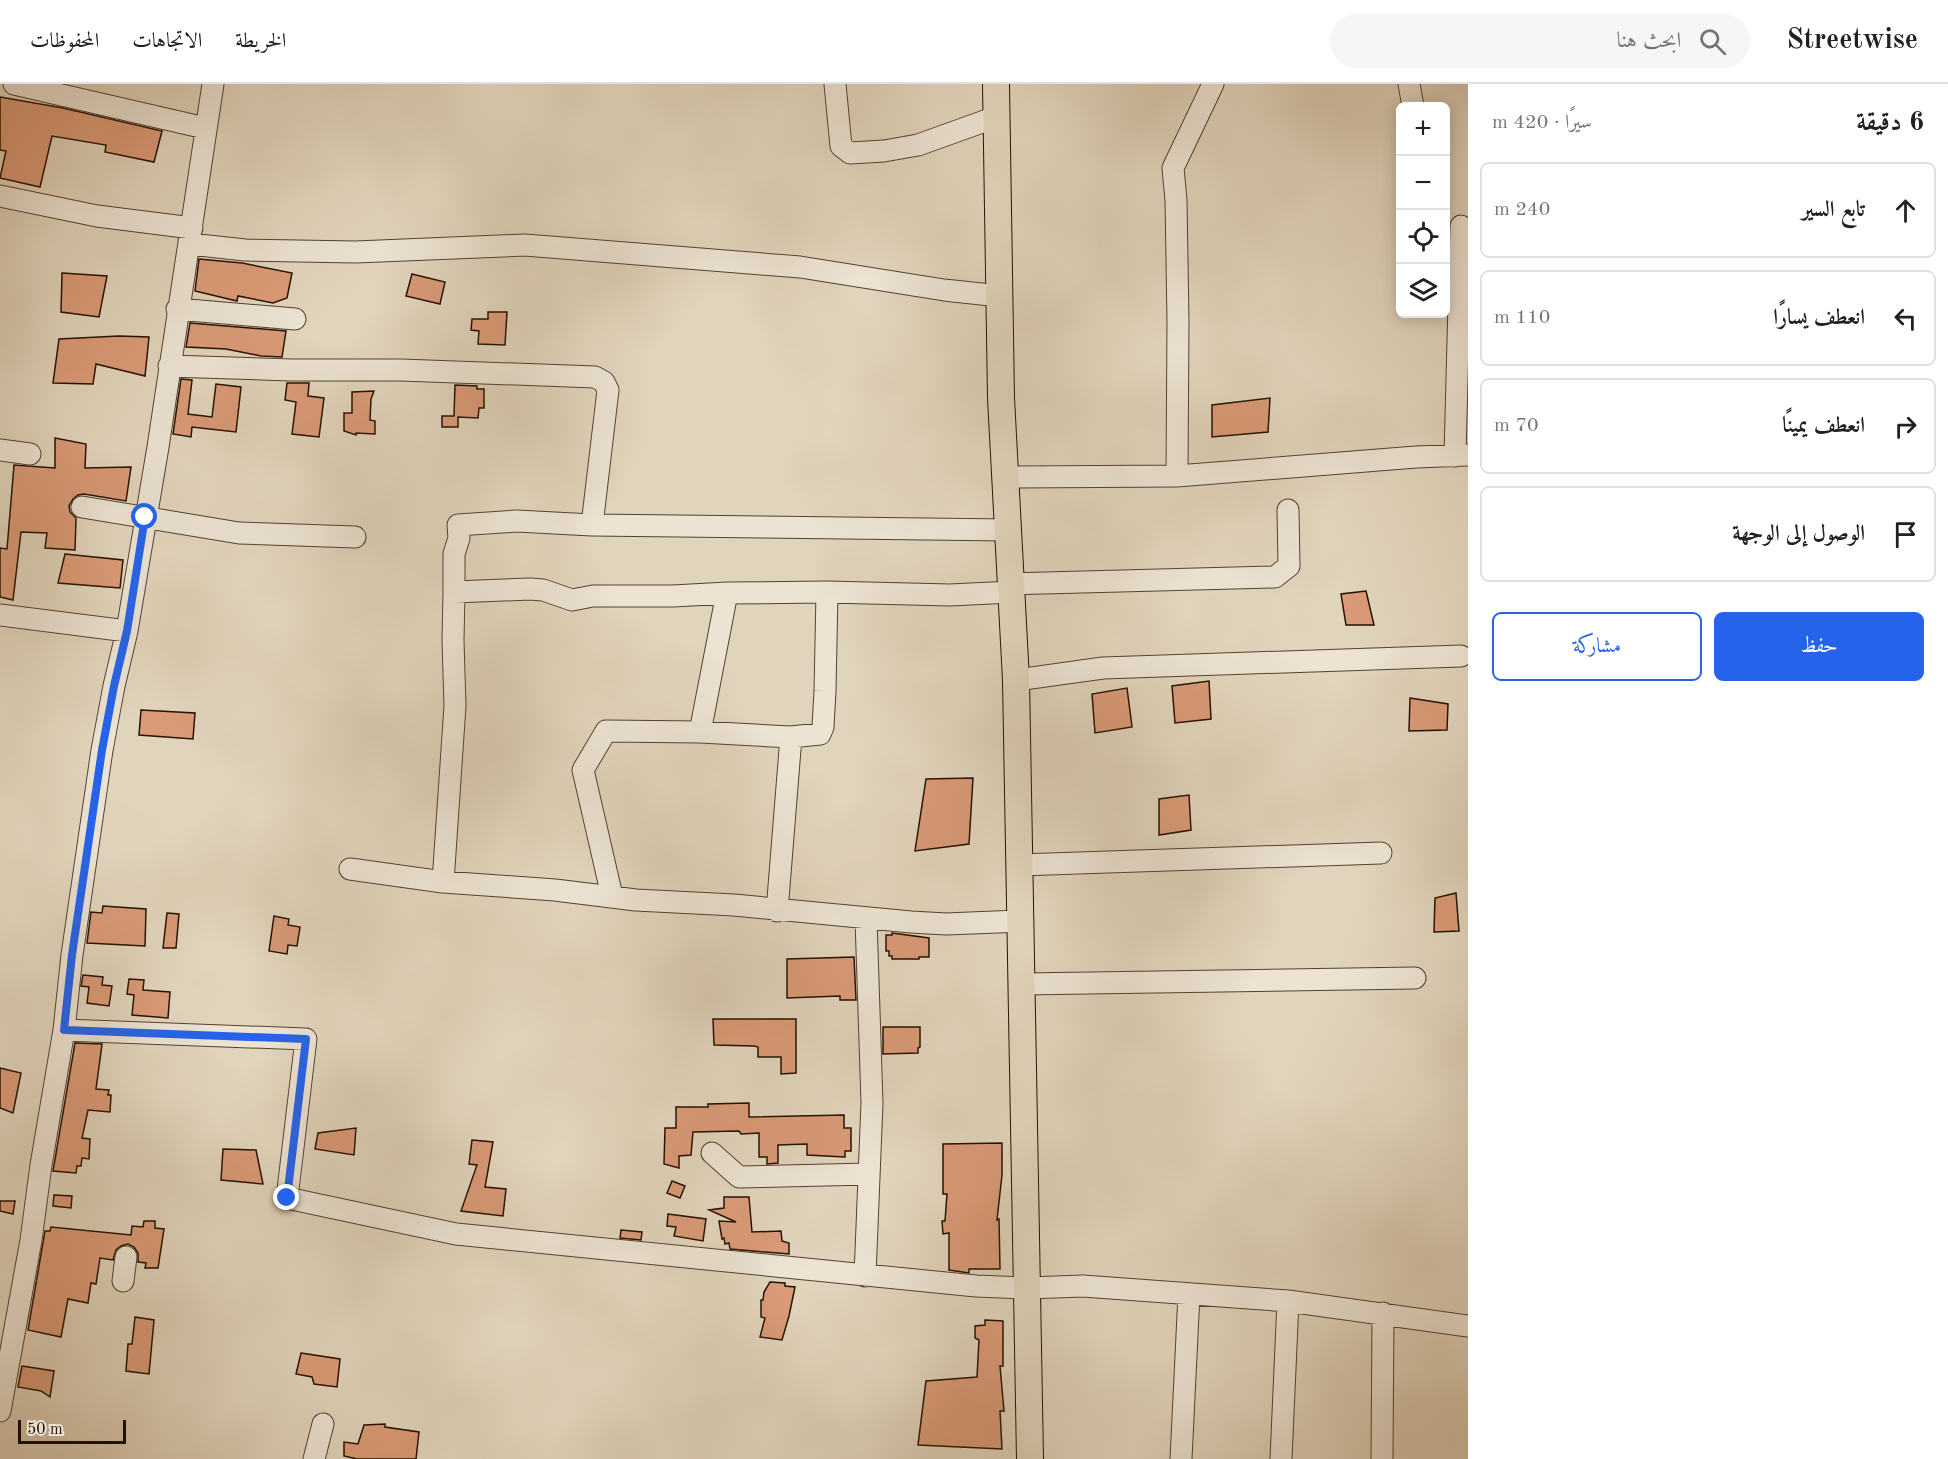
<!DOCTYPE html>
<html lang="ar">
<head>
<meta charset="utf-8">
<style>
  body { margin:0; font-family:"Old Standard TT",Amiri,serif; background:#f6f6f6; color:#202124; direction:rtl }
  .controls { position:absolute; right:18px; top:18px; display:grid; overflow:hidden; border-radius:9px; box-shadow:0 3px 15px #0003 }
  .controls button { width:54px; height:54px; display:grid; place-items:center; padding:0; border:0; border-bottom:2px solid #e0e0e0; background:#fff; color:#202124; font:30px sans-serif }
  .scale { position:absolute; left:18px; bottom:15px; width:108px; box-sizing:border-box; padding-left:6px; border:3px solid #251100; border-top:0; font-size:16px; line-height:21px; white-space:nowrap; color:#251100; -webkit-text-stroke:4px #ece3d3; paint-order:stroke }
  .stop { position:absolute; width:18px; height:18px; margin:-14px; border:4px solid #2563eb; border-radius:50%; background:#fff }
  .stop.end { background:#2563eb; border-color:#fff; box-shadow:0 2px 6px #0008 }
  .list { margin:0; padding:0; list-style:none }
  h2 { display:flex; justify-content:space-between; align-items:center; height:78px; margin:0; padding:0 24px; font-size:26px }
  h2 small { font-size:20px; font-weight:400; color:#757577 }
  .list li { display:grid; grid-template-columns:39px 1fr auto; gap:18px; align-items:center; box-sizing:border-box; height:96px; margin:0 12px 12px; padding:0 12px; border:2px solid #e0e0e0; border-radius:9px }
  .list b { display:block; font-size:22px; white-space:nowrap }
  .list em { font-size:20px; font-style:normal; color:#757577 }
  .actions { display:flex; gap:12px; padding:18px 24px }
  .actions a { flex:1; padding:14px 0; border:2px solid #2563eb; border-radius:9px; text-align:center; font-size:21px; color:#2563eb }
  .actions .main { background:#2563eb; color:#fff }
  .icon { flex:none; width:33px; height:33px; fill:none; stroke:currentColor; stroke-width:2; stroke-linecap:round; stroke-linejoin:round }
  .map { position:relative; flex:none; width:1468px; height:1375px; overflow:hidden; direction:ltr }
  header { display:flex; align-items:center; gap:36px; box-sizing:border-box; height:84px; padding:0 30px; background:#fff; border-bottom:2px solid #e0e0e0 }
  header strong { font-size:28px }
  nav { display:flex; gap:33px; margin-inline-start:auto; font-size:21px }
  .search { width:420px; height:54px; background:#f6f6f6; display:flex; align-items:center; gap:15px; box-sizing:border-box; padding:0 21px; border-radius:33px; color:#757577; font-size:22px }
  main { display:flex }
  aside { flex:1; background:#fff }
  .map>svg:first-child { display:block }
  .building { fill:#da9a77; stroke:#251100; stroke-width:1.5 }
  .lines { fill:none; stroke-linecap:round; stroke-linejoin:round }
  .minor-casing { stroke:#54422f; stroke-width:23 }
  .major-casing { stroke:#251100; stroke-width:28 }
  .minor { stroke:#ece3d3; stroke-width:21 }
  .major { stroke:#e1d4bc; stroke-width:26 }
  .route { stroke:#2563eb; stroke-width:8 }
</style>
</head>
<body>
<header>
<strong>Streetwise</strong>
<div class="search"><svg class="icon" aria-label="search" viewBox="0 0 24 24"><circle cx="10" cy="10" r="6"/><path d="M15 15l6 6"/></svg>ابحث هنا</div>
<nav><a>الخريطة</a><a>الاتجاهات</a><a>المحفوظات</a></nav>
</header>
<main>
<aside>
<h2>6 دقيقة<small>سيرًا · 420 m</small></h2>
<ul class="list">
<li><svg class="icon" aria-label="ahead" viewBox="0 0 24 24"><path d="M12 20V5M6 11l6-6 6 6"/></svg><div><b>تابع السير</b></div><em>240 m</em></li>
<li><svg class="icon" aria-label="left" viewBox="0 0 24 24"><path d="M17 20v-9H6M10 6l-5 5 5 5"/></svg><div><b>انعطف يسارًا</b></div><em>110 m</em></li>
<li><svg class="icon" aria-label="right" viewBox="0 0 24 24"><path d="M7 20v-9h11M14 6l5 5-5 5"/></svg><div><b>انعطف يمينًا</b></div><em>70 m</em></li>
<li><svg class="icon" aria-label="arrive" viewBox="0 0 24 24"><path d="M6 21V4h12l-3 4 3 4H6"/></svg><div><b>الوصول إلى الوجهة</b></div></li>
</ul>
<div class="actions"><a class="main">حفظ</a><a>مشاركة</a></div>
</aside>
<div class="map">
<svg width="1468" height="1375" viewBox="0 0 1468 1375">
  <rect width="100%" height="100%" fill="#e1d4bc"/>
  <filter id="stains"><feTurbulence type="fractalNoise" baseFrequency=".00333" numOctaves="4"/><feColorMatrix values="0 0 0 0 .2 0 0 0 0 .09 0 0 0 0 .02 0 0 0 .5 -.17"/></filter>
  <radialGradient id="worn" r=".72"><stop offset=".6" stop-color="#630" stop-opacity="0"/><stop offset="1" stop-color="#630" stop-opacity=".3"/></radialGradient>
  <path class="building" d="M0 13 63 24 162 47 154 78 105 68 106 61 52 52 40 103 0 94 6 67 0 66Z
    M199 175 242 179 292 189 287 214 273 219 238 212 237 217 195 207Z
    M62 189 107 192 99 233 61 228Z
    M412 190 445 198 440 220 406 212Z
    M488 228H507L505 261 478 260 479 247 471 246 472 235H488Z
    M190 239 286 247 282 273 261 272 226 265 186 263Z
    M119 252 149 253 145 292 96 280 93 300 53 299 59 255Z
    M181 295 192 296 188 330 212 333 216 300 241 303 236 348 192 343 191 353 173 350Z
    M287 299H309L308 312 324 314 319 353 292 350 296 318 285 316Z
    M455 301 477 302V305H484V324H479L478 334 458 333V343H442V332H454Z
    M374 307 371 315 370 336 375 337V350L356 349V351L344 347V329H352V308Z
    M1270 314 1268 348 1212 353V321Z
    M55 354 86 360 85 384 131 383 126 417 84 410 78 411 73 415 69 422 70 428 76 434 75 466 45 464 47 449 21 448 13 516 0 513V464L7 465 14 381 55 384Z
    M65 470 123 476 120 504 58 499Z
    M1366 507 1374 541H1346L1341 510Z
    M1209 597 1211 635 1175 639 1172 602Z
    M1127 604 1132 643 1095 649 1092 610Z
    M1410 614 1448 620 1447 646 1409 647Z
    M141 626 195 629 193 655 139 651Z
    M973 694 969 760 915 767 926 695Z
    M1189 711 1191 746 1159 751V715Z
    M1456 809 1459 847 1434 848 1435 814Z
    M103 822 146 825 145 862 87 859 91 828 102 829Z
    M167 829 179 830 176 864H163Z
    M274 832 289 835 288 841 300 843 297 862 288 861 287 870 269 867Z
    M892 849 929 854V873H919V875H892V872H889V867H886V851H892Z
    M854 873 856 916H840V912L787 914V875Z
    M83 891 103 893 102 901 112 902 109 922 87 919 89 903 81 902Z
    M129 895 144 896 143 906 170 908 168 934 132 931 134 911 127 910Z
    M713 935H796V989L781 990V973H758V963L754 962 714 961Z
    M883 943H920V963L918 964V969L883 970Z
    M75 959 102 960 96 1005 109 1006 108 1011H111L110 1028 88 1026 82 1054 90 1055 89 1075 82 1074 81 1082H77L76 1089 53 1087Z
    M0 984 21 989 13 1029 0 1024Z
    M749 1019V1033L844 1031V1044H851V1067H845V1073L807 1071V1060L778 1061V1079L767 1080V1073H759V1049L741 1050 739 1047 693 1048 691 1071 679 1072V1084L664 1080 665 1044H676V1023H708V1020Z
    M356 1044 354 1071 315 1065 318 1049Z
    M472 1056 493 1058 485 1103 506 1105 503 1132 461 1127 477 1081 469 1080Z
    M1002 1059V1091L997 1136 999 1135 1000 1185H969V1189L949 1186V1149L943 1150 942 1137H945L947 1110H943V1060Z
    M223 1065 256 1066 263 1100 221 1096Z
    M672 1097 685 1102 680 1114 667 1109Z
    M54 1111 72 1112 71 1124 53 1122Z
    M724 1113H749L752 1148 781 1147 782 1157 789 1159V1170L730 1165 729 1159 725 1160 724 1154 722 1155 719 1137 736 1138 709 1126 724 1124Z
    M0 1117H15L13 1130 0 1127Z
    M668 1130 706 1135 703 1157 674 1152 676 1143 667 1142Z
    M144 1137H155V1144L164 1145 158 1184H145L146 1179 138 1178V1169L134 1163 128 1160 121 1162 116 1166 113 1176 100 1174 96 1200 91 1199 88 1219 68 1215 61 1253 28 1246 45 1147H50L51 1143 131 1151 132 1142 143 1143Z
    M621 1146 642 1148 641 1156 620 1154Z
    M770 1198 785 1199V1202L795 1203 789 1232 782 1256 760 1253 765 1234 761 1233V1216H763L764 1208Z
    M135 1233 154 1236 149 1290 126 1287 128 1260H132Z
    M985 1236 1003 1237V1282H1000L1004 1327H1000L1002 1365 918 1361 926 1297 977 1293 979 1256 975 1254V1242L985 1241Z
    M301 1269 340 1275 337 1303 314 1300 312 1293 296 1290Z
    M22 1282 54 1287 50 1313 41 1307 18 1303Z
    M385 1340V1343L419 1348 416 1375H357L344 1372V1358L358 1360 364 1341Z"/>
  <g class="lines">
    <g class="minor-casing">
      <path id="minor" d="M14 0 205 44
        M835 0 841 62 850 69 884 67 918 61 996 33
        M1409 0 1413 22
        M0 112 97 132 192 144
        M190 160 245 166 356 168 525 161 800 183 944 206 1000 212
        M177 225 295 235
        M169 282 291 286H401L595 293 604 298 608 306 592 441
        M0 366 30 370
        M1455 372 1461 142
        M1177 392 1178 237 1176 116 1173 84 1213 0
        M1006 393 1177 392 1416 373 1468 371
        M82 423 239 449 355 453
        M1011 500 1275 493 1289 482 1288 426
        M454 508V470L459 454 458 441 517 437 592 441 1008 446
        M0 531 127 547
        M1016 596 1103 584 1461 572
        M700 648 727 509
        M1019 781 1381 769
        M350 785 443 798 555 806 636 816 734 821 911 838 946 840 1021 837
        M443 798 455 622 453 556 454 508 530 505 543 506 572 516 593 512H673L727 509 827 508 950 511 1012 508
        M612 812 583 686 606 647 700 648 791 653 820 650 823 643 825 607 827 508
        M777 827 791 653
        M1023 900 1415 894
        M64 946 306 955 287 1114 456 1150 976 1202 1027 1204 1083 1202 1288 1217 1468 1242
        M712 1069 739 1093 869 1090
        M865 1192 872 1019 866 835
        M123 1197 126 1173
        M0 1327 31 1156 41 1081 64 946 72 871 102 666 114 602 127 547 158 363 213 0
        M314 1375 323 1340
        M1181 1375 1189 1210
        M1281 1375 1288 1217
        M1382 1375 1383 1229"/>
    </g>
    <g class="major-casing">
      <path id="major" d="M996 0 1001 314 1016 596 1030 1375"/>
    </g>
    <use href="#minor" class="minor"/>
    <use href="#major" class="major"/>
  </g>
  <g class="lines">
    <path class="route" d="M145 433 127 547 114 602 102 666 72 871 64 946 306 955 287 1114"/>
  </g>
  <rect width="100%" height="100%" filter="url(#stains)"/>
  <rect width="100%" height="100%" fill="url(#worn)"/>
</svg>
<div class="controls">
<button>+</button>
<button>−</button>
<button><svg class="icon" aria-label="locate" viewBox="0 0 24 24"><circle cx="12" cy="12" r="6"/><path d="M12 2v4M12 18v4M2 12h4M18 12h4"/></svg></button>
<button><svg class="icon" aria-label="layers" viewBox="0 0 24 24"><path d="M12 4l9 5-9 5-9-5zM3 14l9 5 9-5"/></svg></button>
</div>
<div class="scale">50 m</div>
<div class="stop" style="left:145px;top:433px"></div>
<div class="stop end" style="left:287px;top:1114px"></div>
</div>
</main>
</body>
</html>
